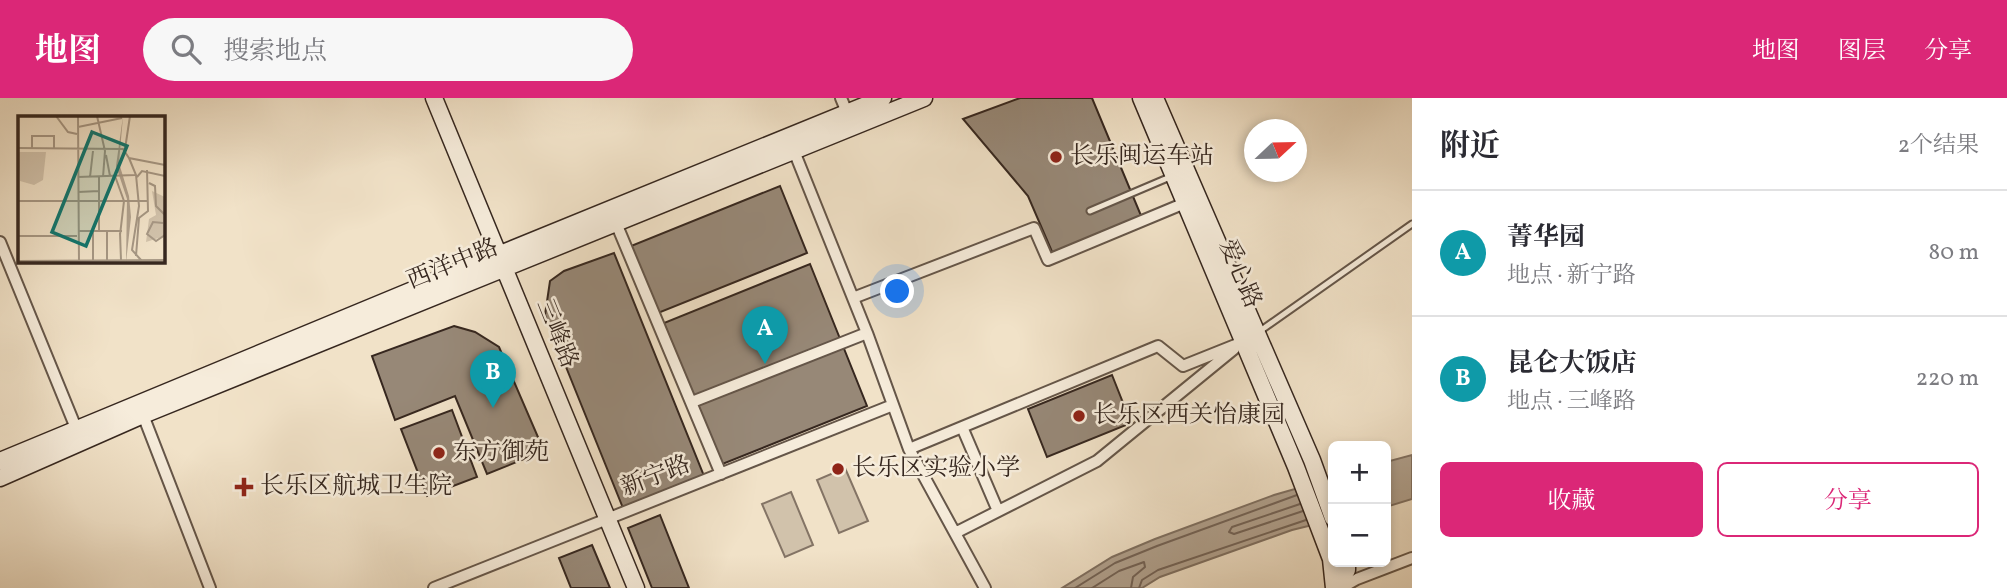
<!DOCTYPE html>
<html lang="zh">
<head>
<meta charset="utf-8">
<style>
  body { margin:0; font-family:Vollkorn,"Noto Serif SC",serif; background:#f7f7f7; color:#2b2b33 }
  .controls { position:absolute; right:21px; bottom:21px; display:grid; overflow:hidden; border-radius:10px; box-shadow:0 4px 10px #0003 }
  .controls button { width:63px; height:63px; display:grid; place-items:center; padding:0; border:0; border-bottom:2px solid #e1e1e2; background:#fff; color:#2b2b33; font:35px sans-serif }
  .compass { position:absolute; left:1244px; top:21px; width:63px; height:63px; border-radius:50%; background:#fff; box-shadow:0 4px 10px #0003; rotate:68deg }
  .you { position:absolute; left:898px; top:194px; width:24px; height:24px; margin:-18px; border:5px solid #fff; border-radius:50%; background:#1a73e8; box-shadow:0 0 0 10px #1a73e833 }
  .badge { display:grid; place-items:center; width:46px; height:46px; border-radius:50%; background:#db2777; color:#fff; font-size:23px; font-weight:700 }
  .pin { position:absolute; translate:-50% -58px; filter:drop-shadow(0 2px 4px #0008) }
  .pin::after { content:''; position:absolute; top:37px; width:24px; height:21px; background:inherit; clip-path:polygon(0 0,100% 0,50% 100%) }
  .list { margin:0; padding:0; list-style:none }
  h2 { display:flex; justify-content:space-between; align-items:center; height:91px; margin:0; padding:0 28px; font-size:30px }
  h2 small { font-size:23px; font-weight:400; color:#7c7c81 }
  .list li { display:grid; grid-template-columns:46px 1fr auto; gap:21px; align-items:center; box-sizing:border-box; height:126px; padding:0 28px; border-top:2px solid #e1e1e2 }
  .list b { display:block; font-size:26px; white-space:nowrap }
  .list p { margin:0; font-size:23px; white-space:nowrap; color:#7c7c81 }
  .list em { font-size:23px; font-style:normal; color:#7c7c81 }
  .actions { display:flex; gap:14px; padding:21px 28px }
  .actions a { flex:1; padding:16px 0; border:2px solid #db2777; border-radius:10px; text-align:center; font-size:24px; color:#db2777 }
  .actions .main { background:#db2777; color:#fff }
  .icon { flex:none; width:38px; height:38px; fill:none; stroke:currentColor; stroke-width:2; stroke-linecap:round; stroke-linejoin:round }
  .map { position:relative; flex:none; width:1412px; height:490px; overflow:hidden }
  header { display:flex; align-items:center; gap:42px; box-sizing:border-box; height:98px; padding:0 35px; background:#db2777; color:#fff }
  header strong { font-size:33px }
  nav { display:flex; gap:38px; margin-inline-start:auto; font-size:24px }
  .search { width:490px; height:63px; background:#f7f7f7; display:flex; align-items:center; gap:18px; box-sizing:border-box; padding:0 24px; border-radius:38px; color:#7c7c81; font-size:26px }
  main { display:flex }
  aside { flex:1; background:#fff }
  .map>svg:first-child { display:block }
  .park { fill:#d1c2ab; stroke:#847465; stroke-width:2 }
  .water { fill:#b1a28f; stroke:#807162; stroke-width:2 }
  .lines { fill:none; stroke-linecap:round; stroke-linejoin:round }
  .shore { stroke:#746457; stroke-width:2 }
  .building { fill:#978877; stroke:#36271f; stroke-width:2 }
  .lane-casing { stroke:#655649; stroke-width:9 }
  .street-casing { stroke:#655649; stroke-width:14 }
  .secondary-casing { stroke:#36271f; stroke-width:19 }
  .lane { stroke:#f6ecdb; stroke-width:5 }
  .street { stroke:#f6ecdb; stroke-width:10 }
  .secondary { stroke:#f6ecdb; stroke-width:16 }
  .poi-dot { fill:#8f2418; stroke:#f6ecdb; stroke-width:2.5 }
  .labels { text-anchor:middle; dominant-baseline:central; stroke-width:5; stroke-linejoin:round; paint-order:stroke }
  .poi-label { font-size:24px; fill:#36271f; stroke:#f6ecdb; text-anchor:start }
  .street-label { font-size:24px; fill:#36271f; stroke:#f6ecdb }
  .inset-road { fill:none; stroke:#a69784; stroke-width:2 }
  .view { fill:#0f766e; fill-opacity:0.15; stroke:#0f766e; stroke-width:3.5 }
  .inset-edge { fill:none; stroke:#36271f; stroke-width:3.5 }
</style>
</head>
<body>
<header>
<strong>地图</strong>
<div class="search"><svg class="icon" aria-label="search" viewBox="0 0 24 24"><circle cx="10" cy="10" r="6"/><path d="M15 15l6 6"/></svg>搜索地点</div>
<nav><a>地图</a><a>图层</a><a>分享</a></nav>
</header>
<main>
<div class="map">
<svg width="1412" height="490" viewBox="0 0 1412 490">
  <rect width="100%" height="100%" fill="#f1e2c8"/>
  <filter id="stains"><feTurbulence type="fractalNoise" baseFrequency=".00286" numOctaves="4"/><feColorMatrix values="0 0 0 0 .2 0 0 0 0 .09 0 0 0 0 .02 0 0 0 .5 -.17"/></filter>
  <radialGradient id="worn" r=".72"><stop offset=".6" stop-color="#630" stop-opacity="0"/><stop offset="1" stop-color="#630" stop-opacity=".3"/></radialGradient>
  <path class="park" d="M845 370 868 423 839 435 817 382Z
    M791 394 813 447 785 459 762 406Z"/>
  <path class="water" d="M1412 357V401L1386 409V364Z
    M1333 380V422L1292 432 1160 479 1142 490H1062L1112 459 1155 441 1274 397Z"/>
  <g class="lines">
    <path class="shore" d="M1300 406 1232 429 1229 434 1234 436 1303 413
      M1075 490 1115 465 1157 448 1297 397
      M1092 490 1119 473 1144 464 1145 469 1133 479 1131 490
      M1139 490 1142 482 1158 472 1306 422"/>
  </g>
  <path class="building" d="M1020 0H1092L1142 120 1053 156 1028 98 963 21Z
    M780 88 807 155 658 215 631 148Z
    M614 155 704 378 623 410 545 217 550 183 564 173Z
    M810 166 867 308 720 367 664 225Z
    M454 228 475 234 499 249 544 353 487 376 455 298 395 322 372 258Z
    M1112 277 1131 325 1047 359 1028 311Z
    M452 312 477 379 427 398 401 331Z
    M660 417 689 490H652L628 430Z
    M592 447 610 490H571L559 460Z"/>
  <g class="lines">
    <g class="lane-casing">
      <path id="lane" d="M1090 113 1170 79
        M1260 233 1412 126"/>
    </g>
    <g class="street-casing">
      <path id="street" d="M841 0 849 19
        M794 53 867 235 909 351 985 490
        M616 125 721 376
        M0 144 76 330
        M853 200 1034 130 1048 162 1185 105
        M692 304 867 235
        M143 317 210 490
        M962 329 998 413
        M909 351 1158 248 1183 268 1243 244 1256 235
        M955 435 1097 363 1234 251
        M434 490 893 307
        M1341 490 1357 481 1412 460"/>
    </g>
    <g class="secondary-casing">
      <path id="secondary" d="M434 0 636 490
        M1141 0 1296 369 1331 461 1334 490
        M1155 0 1312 362 1333 420
        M0 363 461 172 883 0
        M0 380 143 317 924 0
        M1336 490 1347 472V464"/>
    </g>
    <use href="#lane" class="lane"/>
    <use href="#street" class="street"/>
    <use href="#secondary" class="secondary"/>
  </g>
  <g class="poi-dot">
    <circle cx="1056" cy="59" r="7"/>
    <circle cx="1079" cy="318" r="7"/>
    <circle cx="439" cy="355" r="7"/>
    <circle cx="838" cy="371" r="7"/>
    <path d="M240.5 378.5h7v7h7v7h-7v7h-7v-7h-7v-7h7z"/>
  </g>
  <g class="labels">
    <g class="poi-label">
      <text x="1070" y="59">长乐闽运车站</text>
      <text x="1093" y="318">长乐区西关怡康园</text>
      <text x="453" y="355">东方御苑</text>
      <text x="852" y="371">长乐区实验小学</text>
      <text x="260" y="389">长乐区航城卫生院</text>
    </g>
    <g class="street-label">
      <text transform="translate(453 167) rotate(-22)">西洋中路</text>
      <text transform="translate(1239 176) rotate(67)">爱心路</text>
      <text transform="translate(556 236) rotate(68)">三峰路</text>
      <text transform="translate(656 379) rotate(-21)">新宁路</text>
    </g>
  </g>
  <g transform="translate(18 18)">
    <rect width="147" height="147" fill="#f1e2c8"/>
    <path d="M0 36H28L25 64 16 69 2 65ZM134 75 147 81V120L128 126 131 103 138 99Z" fill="#d1c2ab"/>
    <path d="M105 0 101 47 111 80 113 101 108 147 109 83 98 50Z" fill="#b1a28f"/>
    <path class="inset-road" d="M38 0 50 16 59 18M60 0 61 147M79 0 87 35 85 61M60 11 104 2M0 32 105 33 111 42 147 49M14 33V20H36V32M107 33 112 0M88 39 92 60M111 42 118 59 121 90 114 134 123 144M97 60 106 85 102 119M60 61 117 59M72 61 75 35M119 61 124 55 147 60M131 67 137 70 138 90 147 99M60 76 81 75M0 85H130M145 107 135 106 129 118 138 125 147 119M60 115H104M75 115V145M81 115V61M102 117 103 144M0 120H59M118 140 121 102 130 95 129 54M89 144V115M0 145 147 144"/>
    <path class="view" d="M74 16 109 30 68 130 34 116Z"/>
    <rect width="147" height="147" class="inset-edge"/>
  </g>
  <rect width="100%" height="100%" filter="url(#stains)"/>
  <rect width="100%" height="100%" fill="url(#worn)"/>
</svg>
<div class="controls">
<button>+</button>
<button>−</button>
</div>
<svg class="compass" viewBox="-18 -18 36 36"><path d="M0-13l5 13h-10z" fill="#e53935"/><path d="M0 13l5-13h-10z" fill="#7c7c81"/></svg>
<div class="you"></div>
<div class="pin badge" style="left:765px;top:266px;background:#0f9aa8">A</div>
<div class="pin badge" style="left:493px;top:310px;background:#0f9aa8">B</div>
</div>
<aside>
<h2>附近<small>2个结果</small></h2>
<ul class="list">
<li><span class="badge" style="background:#0f9aa8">A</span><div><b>菁华园</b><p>地点 · 新宁路</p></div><em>80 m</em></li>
<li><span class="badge" style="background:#0f9aa8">B</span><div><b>昆仑大饭店</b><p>地点 · 三峰路</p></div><em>220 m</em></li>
</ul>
<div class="actions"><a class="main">收藏</a><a>分享</a></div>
</aside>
</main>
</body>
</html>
